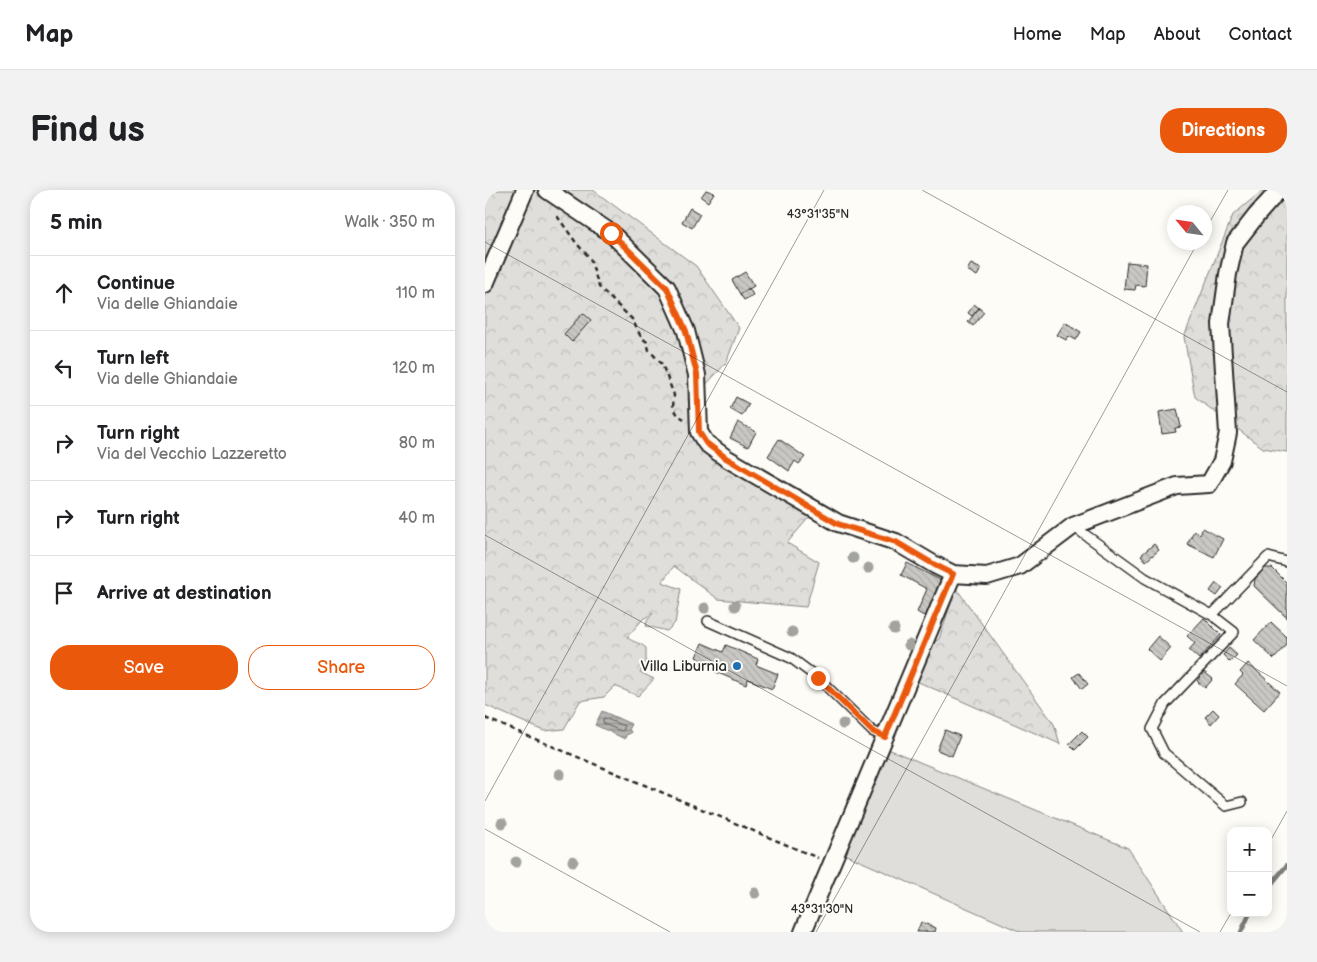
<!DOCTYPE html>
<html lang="en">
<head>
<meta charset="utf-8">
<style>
  body { margin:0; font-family:"Balsamiq Sans",sans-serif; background:#f2f2f2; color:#202124 }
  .controls { position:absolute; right:15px; bottom:15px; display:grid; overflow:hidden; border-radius:10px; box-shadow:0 2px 12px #0003 }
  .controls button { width:45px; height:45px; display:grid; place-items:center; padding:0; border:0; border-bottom:1px solid #e0e0e0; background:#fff; color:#202124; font:25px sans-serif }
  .compass { position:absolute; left:682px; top:15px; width:45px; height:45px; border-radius:50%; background:#fff; box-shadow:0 2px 12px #0003; rotate:299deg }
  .stop { position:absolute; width:15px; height:15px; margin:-11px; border:4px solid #ea580c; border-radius:50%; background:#fff }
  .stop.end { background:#ea580c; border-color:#fff; box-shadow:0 1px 5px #0008 }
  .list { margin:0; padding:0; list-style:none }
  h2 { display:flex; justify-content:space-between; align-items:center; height:65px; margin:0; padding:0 20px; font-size:21px }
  h2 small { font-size:16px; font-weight:400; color:#757577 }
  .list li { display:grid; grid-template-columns:32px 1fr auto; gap:15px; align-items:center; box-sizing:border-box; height:75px; padding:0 20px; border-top:1px solid #e0e0e0 }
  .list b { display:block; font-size:19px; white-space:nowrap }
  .list p { margin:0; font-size:16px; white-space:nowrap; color:#757577 }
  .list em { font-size:16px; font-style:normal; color:#757577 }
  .actions { display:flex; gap:10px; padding:15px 20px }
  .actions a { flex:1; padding:11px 0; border:1px solid #ea580c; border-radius:20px; text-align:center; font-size:18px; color:#ea580c }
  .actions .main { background:#ea580c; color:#fff }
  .icon { flex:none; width:28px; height:28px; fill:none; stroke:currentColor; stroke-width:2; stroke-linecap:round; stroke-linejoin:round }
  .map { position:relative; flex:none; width:802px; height:742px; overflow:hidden; border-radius:20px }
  header { display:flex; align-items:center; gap:30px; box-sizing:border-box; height:70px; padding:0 25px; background:#fff; border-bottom:1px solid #e0e0e0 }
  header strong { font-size:24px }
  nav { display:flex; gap:28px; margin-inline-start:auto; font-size:18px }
  .intro { display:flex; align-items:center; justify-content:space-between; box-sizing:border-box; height:120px; padding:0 30px }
  h1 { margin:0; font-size:35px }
  .button { padding:12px 22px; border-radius:20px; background:#ea580c; color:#fff; font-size:18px; font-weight:700 }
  main { display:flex; gap:30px; padding:0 30px }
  aside { flex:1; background:#fff; border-radius:20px; box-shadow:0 2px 12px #0003 }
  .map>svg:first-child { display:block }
  .green { fill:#dfdeda; stroke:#858482 }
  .forest { fill:url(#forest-crowns); stroke:#858482 }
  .water { fill:url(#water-rules); stroke:#7e7d7b }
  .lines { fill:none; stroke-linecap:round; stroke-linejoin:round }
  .shore { stroke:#626261; stroke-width:1 }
  .stream { stroke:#7e7d7b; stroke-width:4.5 }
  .building { fill:url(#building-back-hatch); stroke:#2b2b2b }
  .lane-casing { stroke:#2b2b2b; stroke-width:12 }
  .street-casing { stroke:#2b2b2b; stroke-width:20 }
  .path { stroke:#2b2b2b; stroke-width:2.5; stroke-dasharray:5 4; stroke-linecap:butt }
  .lane { stroke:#fdfcf7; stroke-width:9 }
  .street { stroke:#fdfcf7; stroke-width:16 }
  .tree { fill:#a2a29f }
  .route { stroke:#ea580c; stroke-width:6 }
  .ticks { fill:none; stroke:#2b2b2b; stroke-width:1; stroke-opacity:0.45 }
  .poi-dot { fill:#1f6fb2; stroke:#fdfcf7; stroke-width:2 }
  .labels { text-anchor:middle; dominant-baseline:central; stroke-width:4; stroke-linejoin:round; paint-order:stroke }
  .poi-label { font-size:15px; fill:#2b2b2b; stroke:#fdfcf7; text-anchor:end }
  .ticks-label { font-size:12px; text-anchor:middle; fill:#2b2b2b; stroke:#fdfcf7; stroke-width:4; stroke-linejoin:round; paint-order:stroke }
</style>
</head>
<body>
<header>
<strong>Map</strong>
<nav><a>Home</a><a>Map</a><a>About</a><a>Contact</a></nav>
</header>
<div class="intro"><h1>Find us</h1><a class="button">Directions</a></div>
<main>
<aside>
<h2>5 min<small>Walk · 350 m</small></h2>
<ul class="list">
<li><svg class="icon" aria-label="ahead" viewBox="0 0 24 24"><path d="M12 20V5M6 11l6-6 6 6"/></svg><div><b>Continue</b><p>Via delle Ghiandaie</p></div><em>110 m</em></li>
<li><svg class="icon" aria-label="left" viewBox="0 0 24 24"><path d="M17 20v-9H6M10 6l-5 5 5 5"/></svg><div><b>Turn left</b><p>Via delle Ghiandaie</p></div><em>120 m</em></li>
<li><svg class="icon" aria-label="right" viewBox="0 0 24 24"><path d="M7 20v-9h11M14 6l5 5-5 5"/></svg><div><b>Turn right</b><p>Via del Vecchio Lazzeretto</p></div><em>80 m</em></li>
<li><svg class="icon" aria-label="right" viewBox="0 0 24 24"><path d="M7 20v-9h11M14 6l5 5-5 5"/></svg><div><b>Turn right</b></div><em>40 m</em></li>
<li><svg class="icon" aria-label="arrive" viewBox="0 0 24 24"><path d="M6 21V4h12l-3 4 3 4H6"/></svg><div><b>Arrive at destination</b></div></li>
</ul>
<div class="actions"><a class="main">Save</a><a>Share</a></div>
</aside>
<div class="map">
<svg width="802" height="742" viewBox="0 0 802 742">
  <defs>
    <pattern id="forest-crowns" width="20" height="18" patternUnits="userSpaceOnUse" patternTransform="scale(1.25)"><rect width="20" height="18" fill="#dfdeda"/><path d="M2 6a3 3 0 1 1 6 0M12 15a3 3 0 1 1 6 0" fill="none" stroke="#c0bfbb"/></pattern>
    <pattern id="water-rules" width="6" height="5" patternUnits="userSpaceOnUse" patternTransform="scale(1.25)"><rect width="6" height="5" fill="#b5b4b1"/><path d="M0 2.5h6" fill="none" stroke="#939390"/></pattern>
    <pattern id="building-back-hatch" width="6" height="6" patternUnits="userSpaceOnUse" patternTransform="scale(1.25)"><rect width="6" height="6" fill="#c9c8c4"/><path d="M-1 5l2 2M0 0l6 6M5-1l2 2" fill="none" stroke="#adaca9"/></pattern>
  </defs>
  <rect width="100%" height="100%" fill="#fdfcf7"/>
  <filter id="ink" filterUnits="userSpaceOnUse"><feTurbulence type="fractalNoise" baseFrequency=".02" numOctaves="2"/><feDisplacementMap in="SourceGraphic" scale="10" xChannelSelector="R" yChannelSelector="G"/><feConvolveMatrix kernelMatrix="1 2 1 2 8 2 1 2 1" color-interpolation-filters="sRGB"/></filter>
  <g filter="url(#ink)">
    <path class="green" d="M403 559 643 658 698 742H536L359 664Z"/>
    <path class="forest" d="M0 0H108L211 76 254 138 241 173 217 199 205 230 221 256 326 325 302 353 334 372 321 417 233 409 189 376 177 392 196 399 190 433 182 441 161 436 162 431 168 423 158 429 142 447C148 453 155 452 161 458V474L155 482 169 489 153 506 130 496 119 507 95 511 79 539 59 541 0 515Z
      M778 0H802V262L778 258 710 207 699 147 748 25Z
      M471 398 569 534 575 554 431 491 443 456 454 449Z"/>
    <path class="water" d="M117 521 146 534 144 538 146 543 141 545 140 549 110 535Z"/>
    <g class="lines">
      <path class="shore" d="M119 528 139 536V540L136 541 119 534 118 531Z"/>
      <path class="stream" d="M783 698 802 675
        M756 742 765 723"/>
    </g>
    <path class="building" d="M221 0 229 3 223 12 216 7Z
      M205 18 215 24 207 38 197 32Z
      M642 72 662 74 660 96 651 95 650 100 639 99Z
      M486 74 496 79 492 86 482 80Z
      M260 82 269 96 255 104 247 90Z
      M264 98 268 105 259 110 255 104Z
      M489 114 494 118 487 126 483 123Z
      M494 118 499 122 488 136 483 132Z
      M98 123 106 130 87 152 79 144Z
      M580 132 596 142 591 150 584 146 581 150 572 145Z
      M251 207 264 214 257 226 245 219Z
      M692 219 696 237 690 238 691 242 677 244 674 222Z
      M253 232 271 242 263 257 245 248Z
      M294 249 320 267 314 274 310 271 304 281 283 266Z
      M718 338 738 349 729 367 702 354 709 341 715 344Z
      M669 354 674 360 661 371 656 365Z
      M422 373 459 392 444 429 432 422 442 399 416 385Z
      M780 378H787L802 393V428L769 396 770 389Z
      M731 393 738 398 732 406 725 401Z
      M719 428 736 445 714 469 704 460 710 453 702 446Z
      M786 432 802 447V455L789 469 769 450Z
      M673 446 686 458 675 471 662 459Z
      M217 453 238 462 241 455 273 469 271 475 293 484 287 499 263 489 261 495 231 482 233 477 211 467Z
      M744 458 752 465 745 472 738 465Z
      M763 473 795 502 779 520 750 494 758 485 755 482Z
      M719 482 728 489 720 498 712 491Z
      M594 483 603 494 597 499 588 487Z
      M728 519 734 525 726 534 720 527Z
      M460 540 475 546 467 566 452 560Z
      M597 541 603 547 590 560 584 554Z
      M436 732 451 738 450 742H432Z"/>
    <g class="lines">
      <g class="lane-casing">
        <path id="lane" d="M588 336 660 388 727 425 749 442 680 514 667 539 679 563 741 616 757 612
          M727 425 783 367 802 372
          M223 431 306 468 333 488 387 541 400 547"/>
      </g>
      <g class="street-casing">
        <path id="street" d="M62 0 126 43 182 98 201 141 212 185 214 242 221 253 241 268 353 333 411 352 450 375 468 384 502 386 535 376 588 336 692 296 724 294 737 271 743 243 736 134 743 84 750 53 771 26 794 0
          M0 94 40 0
          M318 742 468 384"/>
      </g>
      <path class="path" d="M72 26 92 54 105 68 114 97 147 129 156 147 162 152 164 160 177 174 189 205 188 217 193 225 199 229
        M0 528 333 668"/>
      <use href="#lane" class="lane"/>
      <use href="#street" class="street"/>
    </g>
    <g class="tree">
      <circle cx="368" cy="368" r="5.5"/>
      <circle cx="383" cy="378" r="5.5"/>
      <circle cx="250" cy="416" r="5.5"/>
      <circle cx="220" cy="418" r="5.5"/>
      <circle cx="409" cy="439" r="5.5"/>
      <circle cx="307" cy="442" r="5.5"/>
      <circle cx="424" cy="455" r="5.5"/>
      <circle cx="358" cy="534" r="5.5"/>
      <circle cx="75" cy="584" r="5.5"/>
      <circle cx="17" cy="633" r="5.5"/>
      <circle cx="88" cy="671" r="5.5"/>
      <circle cx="31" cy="672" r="5.5"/>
      <circle cx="270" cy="703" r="5.5"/>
    </g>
  </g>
  <g class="lines" filter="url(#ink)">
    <path class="route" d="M126 43 182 98 201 141 212 184 214 242 221 253 241 268 353 334 411 352 450 375 468 384 400 547 387 541 333 488"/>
  </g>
  <path class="ticks" d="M437 0 802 202M719 42 743 0M0 52 802 496M0 345 715 742M0 611 339 0M0 639 185 742M783 655 802 621M331 742 713 52M735 742 746 723"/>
  <circle class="poi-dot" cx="252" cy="476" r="5"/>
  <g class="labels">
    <g class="poi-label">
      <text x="242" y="476">Villa Liburnia</text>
    </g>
  </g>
  <g class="ticks-label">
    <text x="333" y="28">43°31'35"N</text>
    <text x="337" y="723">43°31'30"N</text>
  </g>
</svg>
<div class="controls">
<button>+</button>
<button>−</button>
</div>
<svg class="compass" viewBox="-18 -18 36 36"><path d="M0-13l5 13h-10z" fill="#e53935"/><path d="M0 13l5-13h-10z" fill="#757577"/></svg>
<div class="stop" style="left:126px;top:43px"></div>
<div class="stop end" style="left:333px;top:488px"></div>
</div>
</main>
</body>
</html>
